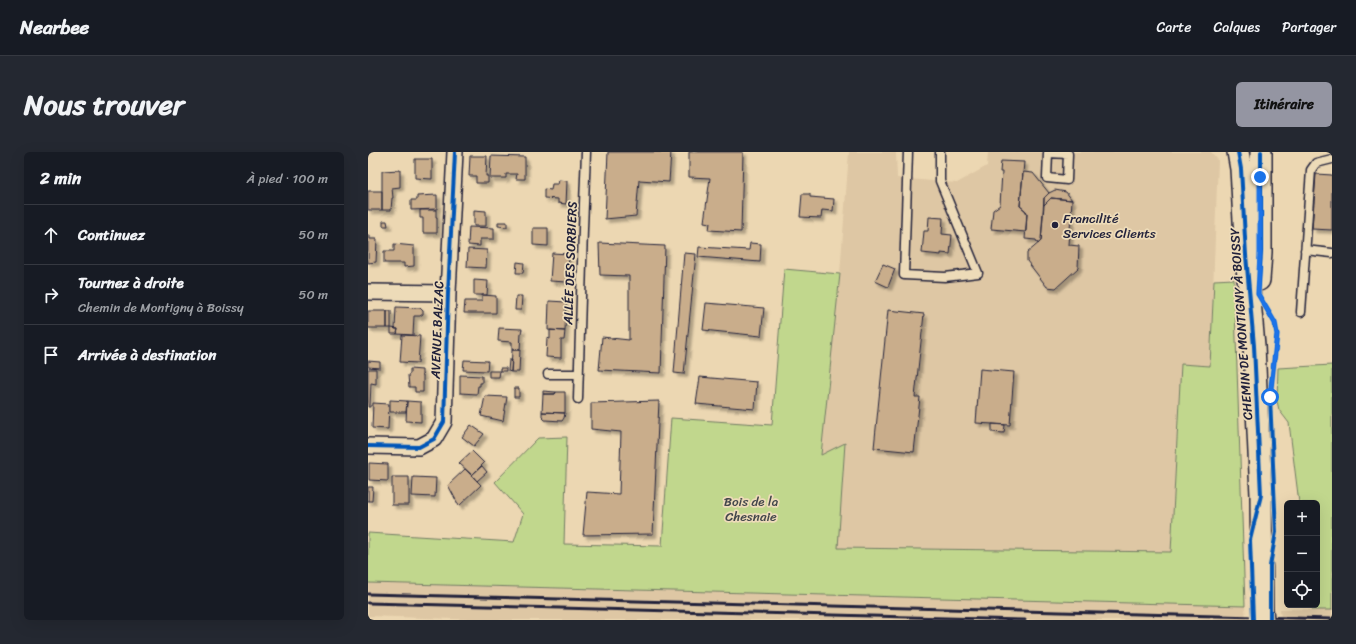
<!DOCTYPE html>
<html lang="fr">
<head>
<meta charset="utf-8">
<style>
  body { margin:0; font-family:Sriracha,sans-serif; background:#242831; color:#f1f3f6 }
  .controls { position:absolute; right:12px; bottom:12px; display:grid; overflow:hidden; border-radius:6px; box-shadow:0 4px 16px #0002 }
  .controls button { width:36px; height:36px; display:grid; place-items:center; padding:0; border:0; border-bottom:1px solid #363941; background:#171b24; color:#f1f3f6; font:20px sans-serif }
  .stop { position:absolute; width:12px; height:12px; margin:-9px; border:3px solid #1a73e8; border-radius:50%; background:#fff }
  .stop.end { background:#1a73e8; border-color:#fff; box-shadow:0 1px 4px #0008 }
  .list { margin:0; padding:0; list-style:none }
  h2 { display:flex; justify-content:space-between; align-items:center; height:52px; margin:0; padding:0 16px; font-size:17px }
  h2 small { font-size:13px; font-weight:400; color:#9ea1a6 }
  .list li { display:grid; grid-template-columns:26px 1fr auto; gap:12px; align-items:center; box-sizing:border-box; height:60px; padding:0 16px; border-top:1px solid #363941 }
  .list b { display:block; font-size:15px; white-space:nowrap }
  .list p { margin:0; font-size:13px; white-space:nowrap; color:#9ea1a6 }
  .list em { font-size:13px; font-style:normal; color:#9ea1a6 }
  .icon { flex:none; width:22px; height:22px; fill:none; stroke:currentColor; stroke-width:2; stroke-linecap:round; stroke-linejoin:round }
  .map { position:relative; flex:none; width:964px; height:468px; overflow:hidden; border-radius:6px }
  header { display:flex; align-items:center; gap:24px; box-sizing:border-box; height:56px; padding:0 20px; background:#171b24; border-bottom:1px solid #363941 }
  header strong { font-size:19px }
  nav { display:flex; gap:22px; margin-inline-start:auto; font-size:14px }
  .intro { display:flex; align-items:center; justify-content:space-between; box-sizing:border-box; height:96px; padding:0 24px }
  h1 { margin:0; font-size:28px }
  .button { padding:10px 18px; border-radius:6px; background:#9495a2; color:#111; font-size:14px; font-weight:700 }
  main { display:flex; gap:24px; padding:0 24px }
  aside { flex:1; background:#171b24; border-radius:6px; box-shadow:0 4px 16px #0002 }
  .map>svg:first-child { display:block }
  .built { fill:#dec7a4 }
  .green { fill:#c1d78d; stroke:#727c64 }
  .building { fill:#c9ad8b; stroke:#22223b; filter:url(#shadow) }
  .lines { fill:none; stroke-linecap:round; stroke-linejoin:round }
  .lane-casing { stroke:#22223b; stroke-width:11 }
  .street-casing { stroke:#22223b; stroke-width:18 }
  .secondary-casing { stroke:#22223b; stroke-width:24 }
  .lane { stroke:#eddbb8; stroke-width:8 }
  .street { stroke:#eddbb8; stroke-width:15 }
  .secondary { stroke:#eddbb8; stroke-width:21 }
  .rail { stroke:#22223b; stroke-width:3 }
  .secondary-bridge-casing { stroke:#22223b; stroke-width:24; stroke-linecap:butt }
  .secondary-bridge { stroke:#eddbb8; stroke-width:21 }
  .cycleway-casing { stroke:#eddbb8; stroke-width:6 }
  .cycleway { stroke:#0057b8; stroke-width:4 }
  .route { stroke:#1a73e8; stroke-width:5 }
  .poi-dot { fill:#22223b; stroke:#eddbb8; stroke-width:1.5 }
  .labels { text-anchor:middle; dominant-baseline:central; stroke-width:3.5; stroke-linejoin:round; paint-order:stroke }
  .poi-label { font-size:13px; fill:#22223b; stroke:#eddbb8; text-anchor:start }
  .street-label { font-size:13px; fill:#22223b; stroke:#eddbb8 }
  .park-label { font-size:13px; fill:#42464b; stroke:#eddbb8 }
</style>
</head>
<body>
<header>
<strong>Nearbee</strong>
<nav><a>Carte</a><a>Calques</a><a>Partager</a></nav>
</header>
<div class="intro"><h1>Nous trouver</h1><a class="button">Itinéraire</a></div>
<main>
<aside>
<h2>2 min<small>À pied · 100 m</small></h2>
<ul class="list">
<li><svg class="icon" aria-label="ahead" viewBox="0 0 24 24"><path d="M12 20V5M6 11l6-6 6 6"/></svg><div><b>Continuez</b></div><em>50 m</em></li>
<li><svg class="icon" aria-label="right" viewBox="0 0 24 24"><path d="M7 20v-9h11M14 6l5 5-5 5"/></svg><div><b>Tournez à droite</b><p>Chemin de Montigny à Boissy</p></div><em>50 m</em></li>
<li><svg class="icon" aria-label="arrive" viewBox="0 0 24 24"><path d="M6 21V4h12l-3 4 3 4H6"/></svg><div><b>Arrivée à destination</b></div></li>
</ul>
</aside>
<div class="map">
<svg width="964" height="468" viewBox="0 0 964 468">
  <defs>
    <filter id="shadow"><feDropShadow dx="3.5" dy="3.5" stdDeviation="1" flood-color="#0004"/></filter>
  </defs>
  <rect width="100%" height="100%" fill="#ecd7b2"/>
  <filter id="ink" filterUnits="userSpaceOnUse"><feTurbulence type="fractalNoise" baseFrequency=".025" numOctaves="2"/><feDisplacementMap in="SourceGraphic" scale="8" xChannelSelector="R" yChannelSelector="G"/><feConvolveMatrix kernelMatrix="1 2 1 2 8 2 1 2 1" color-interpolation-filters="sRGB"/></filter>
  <g filter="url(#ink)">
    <path class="built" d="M481 0H528L529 26 589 31 619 14 620 0H843L850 8 842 214 813 213 803 400 469 396 476 292 453 304 472 122Z
      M0 431 877 454 878 468H115L0 464Z
      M912 457 964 458V468H913Z"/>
    <path class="green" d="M416 117 472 122 453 303 477 291 470 396 803 400 813 212 842 214 846 128 866 127 877 454 0 431V381L146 390 155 362 127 330 170 286 199 285 196 392 294 394 303 266 404 273Z
      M964 213V458H944L943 453H949V351H931L921 271 911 258 909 249 910 216Z"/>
    <path class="building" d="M240 0H303L301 30 271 28 268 64 237 67Z
      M321 0H375L373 80 341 78 342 71 336 70 342 26 321 25Z
      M102 4H119L118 24H120V31H108V24H101Z
      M123 4 157 5V27H148L149 22H138V26H122Z
      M47 7H64V27L47 26Z
      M633 9 656 10 652 54 659 60 658 80 623 77 625 58 632 53 634 20H632Z
      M32 18V35L24 36 25 46H24L23 58H14V19Z
      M655 20 665 21 681 41 676 46 673 89 670 92 668 88 657 87 659 62 657 58 652 54Z
      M948 22 964 23V78L944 77Z
      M191 28 199 29 198 52 190 51V47L176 46V37L183 38 184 32H190Z
      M687 38 698 40 704 48 683 46 676 53V46L681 41Z
      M0 39H14V58H0Z
      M434 42H442V45L466 47 465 59 454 58 453 66 432 65Z
      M69 43V57L43 58V48H49V44Z
      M683 46 704 48 701 93 711 94 710 116 688 136 679 135 659 109V101L673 89 676 53Z
      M52 58H68V65H69V81H55V66H52Z
      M106 58 118 59V74H106Z
      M561 65 575 66 574 82 584 83 582 102 573 101V103L554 101 556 79H560Z
      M15 69H19L20 74H15Z
      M130 70H139V75L130 74Z
      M101 75 126 76V87H112V94L100 93Z
      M165 76H180V94L165 93Z
      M0 83H2V87H9L8 110 0 111Z
      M231 91 297 94 293 221 231 218 234 185 261 188V124L232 123Z
      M382 91 393 92 392 110 330 105 331 95 381 98Z
      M26 92 46 94V114L36 115V111H16V99H26Z
      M100 97 119 98 118 116 99 115Z
      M184 101 201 102 199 130 182 129Z
      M316 101 328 102 316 222 306 221Z
      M149 110 156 111 155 121H148Z
      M515 112 527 117 520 135 507 129Z
      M106 128 120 129 119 143H106Z
      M114 143 128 144V161H96L97 149H114Z
      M148 144H154L153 158H147Z
      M181 149 198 150 197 179 180 178Z
      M338 151 396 156 393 184 335 178Z
      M28 155 52 156 55 159V162L52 164H46L45 183 29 182 30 177H27Z
      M520 158 556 162 547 245H552L546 300 506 296Z
      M0 159H19V176H0Z
      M19 159H23V176H19Z
      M23 176 30 177 29 182H23Z
      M131 176 154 177 153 181 152 198H144V190L130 189Z
      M182 178 197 179 196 188H193V206L178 205 179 186 182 187Z
      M34 183 52 184 50 211 32 210Z
      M144 198H152L151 220H143Z
      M96 208 120 209 119 219 95 218Z
      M141 208H144L143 220 140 219Z
      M0 209 12 210V216L0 215Z
      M132 216H138V219H132Z
      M0 217H8V232L3 231 2 255H0Z
      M42 217 54 218V223H55V240H47V235H41L40 223 42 222Z
      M612 217 646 220 642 273 608 271Z
      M121 219H132L131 225H121Z
      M92 223 114 224V231H112V234H110L109 242 92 241Z
      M332 225 389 230 387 257 328 252Z
      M146 236H151V245H146Z
      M175 239 188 240 187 242H175Z
      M188 240H197V261L174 260 175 242H187Z
      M117 244 139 245 135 269 113 264Z
      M22 248 39 249 38 260H22Z
      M39 249 53 250V270L38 269Z
      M291 249 285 382 215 383 219 340 251 342 253 280 223 277V251Z
      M5 251 21 252 20 277 4 276Z
      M174 260 197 261 196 266 194 269 177 268 174 265Z
      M624 272 637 273 636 281 624 280Z
      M103 273 116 282 106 294 94 285Z
      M104 299 116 311 104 323 91 311Z
      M1 311 20 312V329L1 328Z
      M114 314 119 320 109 329 104 323Z
      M97 317 113 333 91 354 80 333Z
      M24 325H41V353H24Z
      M45 325 68 326 67 345 44 344Z
      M0 335H5L4 349H0Z"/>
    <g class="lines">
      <g class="lane-casing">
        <path id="lane" d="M540 0 536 123 577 125 610 121 572 29V0
          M680 1 700 2 699 28 679 26Z
          M937 98 964 101
          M933 160 943 18 948 11 964 7
          M180 222H211
          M210 247 215 77 218 0"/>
      </g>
      <g class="street-casing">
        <path id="street" d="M0 140 80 141
          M0 294 51 295 66 287 76 270 80 141 87 0"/>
      </g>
      <g class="secondary-casing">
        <path id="secondary" d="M870 0 873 17 878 103 886 194 893 343 894 457
          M891 128 893 100V0"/>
      </g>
      <use href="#lane" class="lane"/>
      <use href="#street" class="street"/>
      <use href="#secondary" class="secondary"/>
      <path class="rail" d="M0 442 964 467
        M0 451 657 468"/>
      <g class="secondary-bridge-casing">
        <path id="secondary-bridge" d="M894 457 895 468"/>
      </g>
      <use href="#secondary-bridge" class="secondary-bridge"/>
      <g class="cycleway-casing">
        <path id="cycleway" d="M870 0 873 17 878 103 886 194 893 343 882 388 885 468
          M893 0V100L890 142 907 171 909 182 902 245 908 380 902 414V468
          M0 294 51 295 66 287 76 270 80 141 87 0"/>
      </g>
      <use href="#cycleway" class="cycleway"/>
    </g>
  </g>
  <g class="lines" filter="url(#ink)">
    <path class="route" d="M892 25V100L890 142 907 171 909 182 902 245"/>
  </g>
  <circle class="poi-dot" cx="687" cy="73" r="4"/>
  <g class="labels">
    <g class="poi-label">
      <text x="695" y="66">Francilité<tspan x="695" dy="15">Services Clients</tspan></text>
    </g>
    <g class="street-label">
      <text transform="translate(202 111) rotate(-88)">ALLÉE DES SORBIERS</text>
      <text transform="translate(873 172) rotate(-94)">CHEMIN DE MONTIGNY À BOISSY</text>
      <text transform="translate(69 178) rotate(-88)">AVENUE BALZAC</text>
    </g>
    <g class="park-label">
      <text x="383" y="349">Bois de la<tspan x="383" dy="15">Chesnaie</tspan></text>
    </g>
  </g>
</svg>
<div class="controls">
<button>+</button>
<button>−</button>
<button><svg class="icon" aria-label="locate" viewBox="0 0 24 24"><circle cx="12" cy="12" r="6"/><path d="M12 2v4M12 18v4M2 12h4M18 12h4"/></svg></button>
</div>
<div class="stop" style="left:902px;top:245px"></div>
<div class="stop end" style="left:892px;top:25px"></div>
</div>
</main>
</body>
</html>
